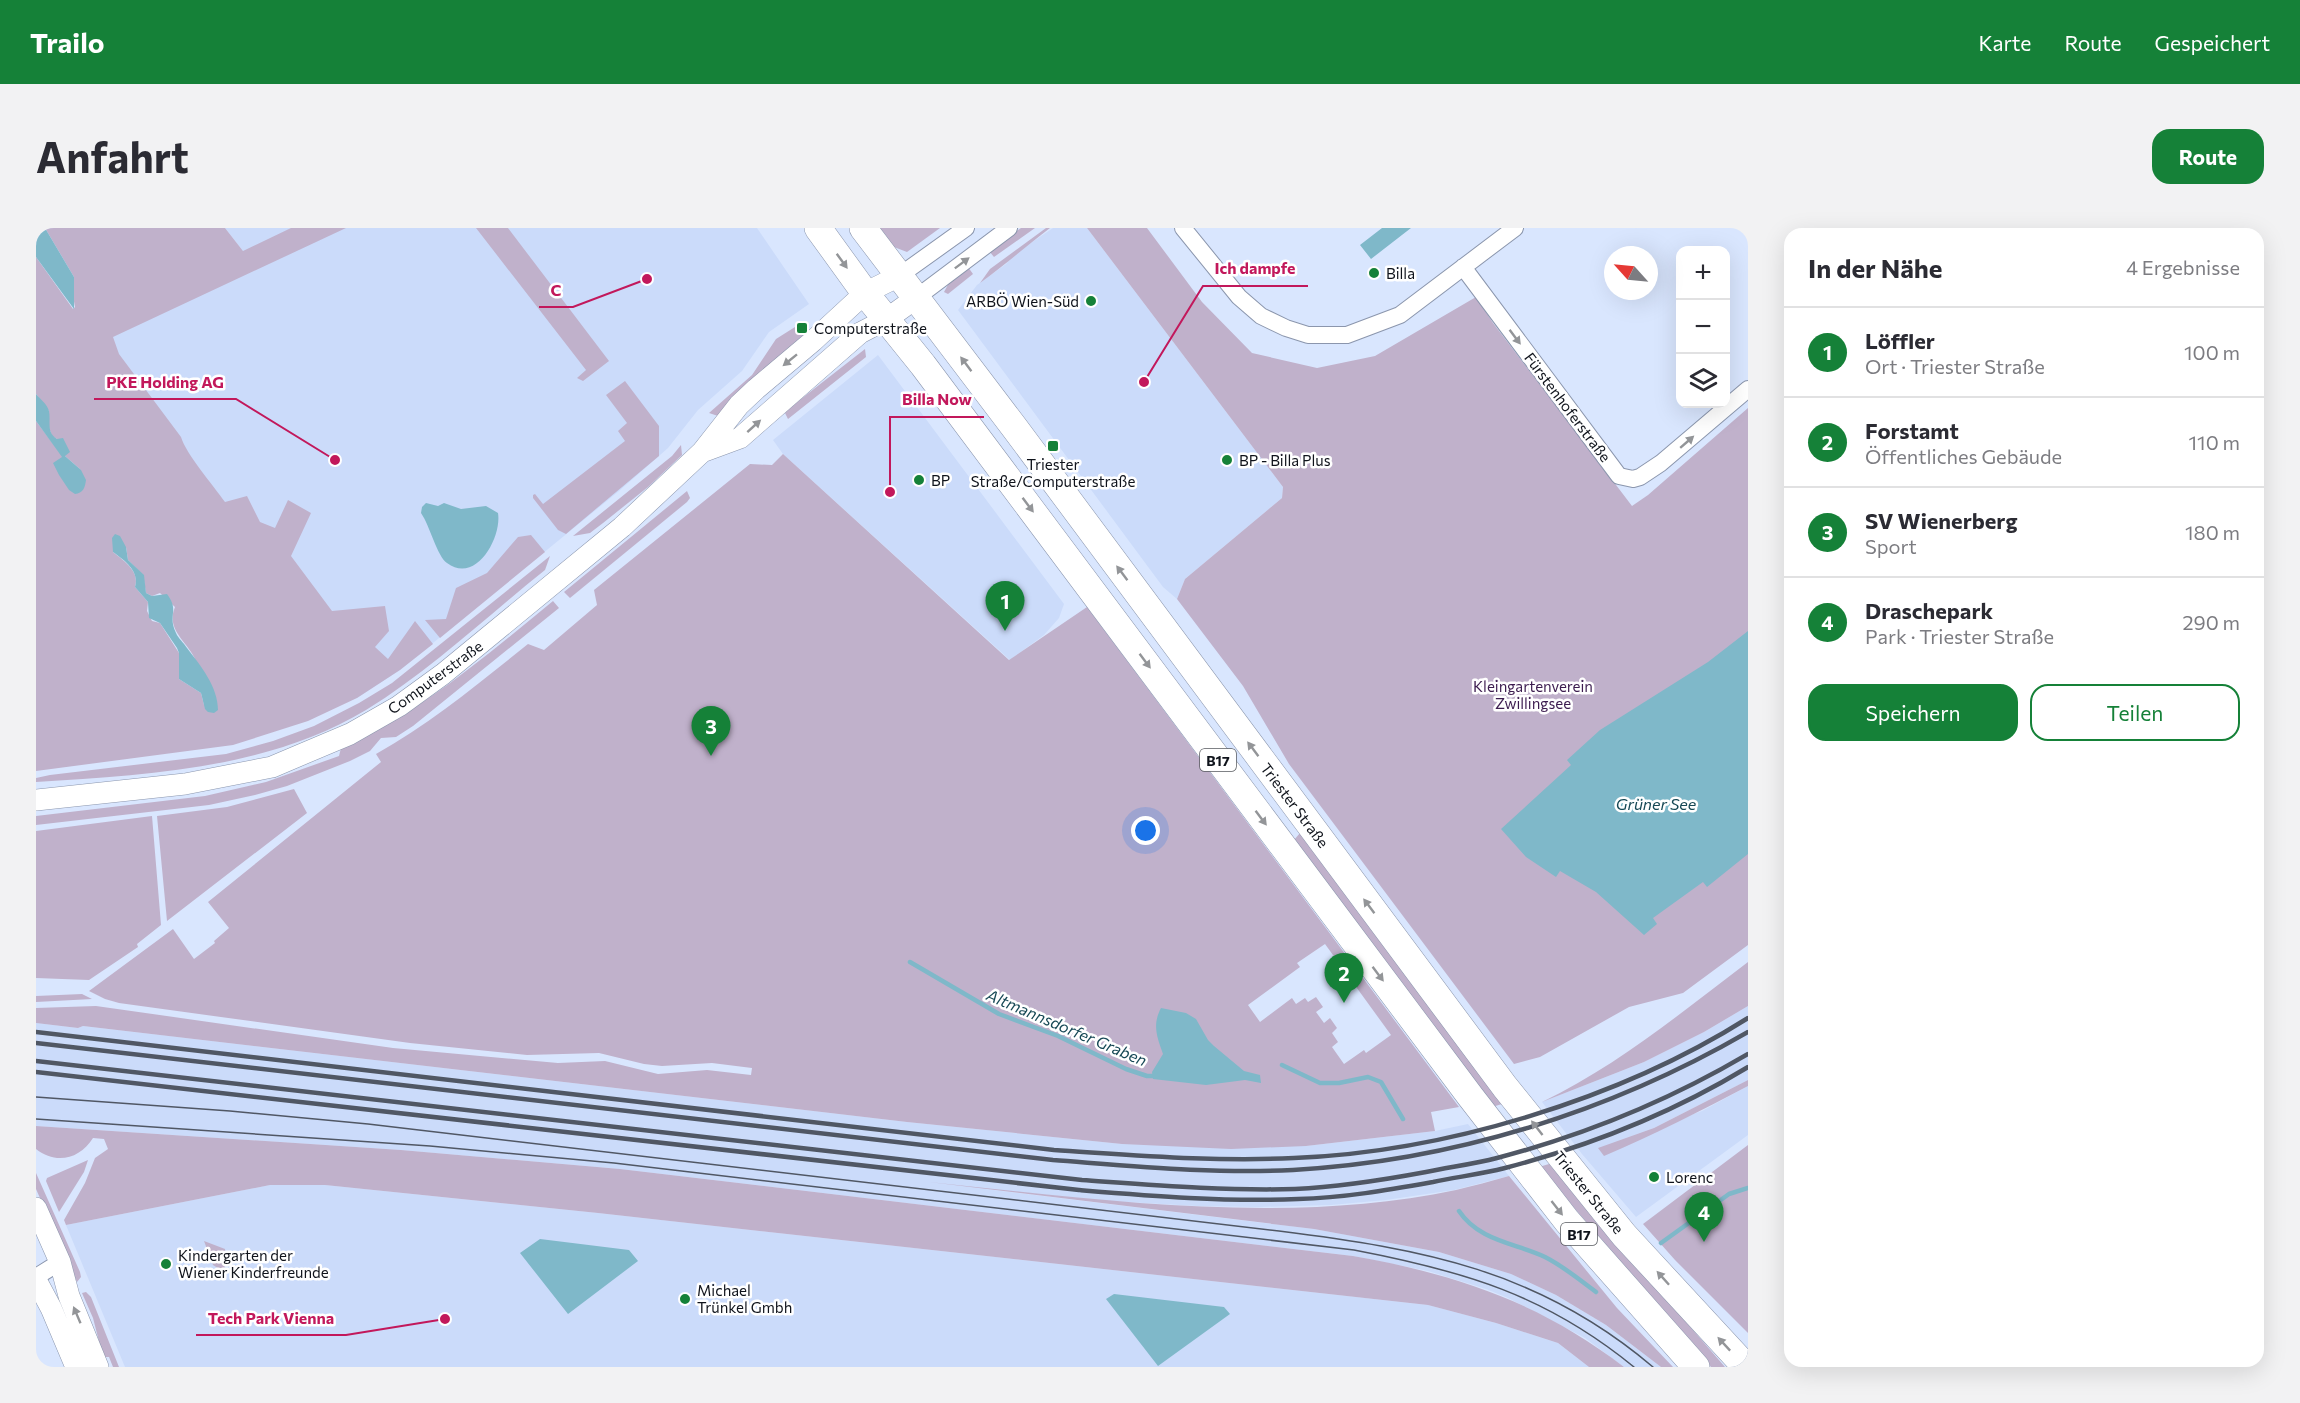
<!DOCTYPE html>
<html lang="de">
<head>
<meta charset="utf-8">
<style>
  body { margin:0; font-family:Commissioner,sans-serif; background:#f2f2f3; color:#2b2b33 }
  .controls { position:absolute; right:18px; top:18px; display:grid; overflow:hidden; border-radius:12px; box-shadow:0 6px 24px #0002 }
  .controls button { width:54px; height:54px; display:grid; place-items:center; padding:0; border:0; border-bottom:2px solid #e1e1e2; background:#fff; color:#2b2b33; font:30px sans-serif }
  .compass { position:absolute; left:1568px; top:18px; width:54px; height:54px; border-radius:50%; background:#fff; box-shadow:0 6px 24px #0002; rotate:297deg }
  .you { position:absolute; left:1110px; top:603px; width:21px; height:21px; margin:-15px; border:4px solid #fff; border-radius:50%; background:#1a73e8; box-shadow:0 0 0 9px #1a73e833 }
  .badge { display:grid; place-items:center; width:39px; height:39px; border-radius:50%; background:#158138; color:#fff; font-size:20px; font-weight:700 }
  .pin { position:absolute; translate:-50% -50px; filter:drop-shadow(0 2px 3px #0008) }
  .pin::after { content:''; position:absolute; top:32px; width:21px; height:18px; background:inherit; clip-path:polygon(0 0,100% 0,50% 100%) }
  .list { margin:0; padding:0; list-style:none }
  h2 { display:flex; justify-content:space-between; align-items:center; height:78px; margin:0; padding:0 24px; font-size:26px }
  h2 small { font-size:20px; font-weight:400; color:#7c7c81 }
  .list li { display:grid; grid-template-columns:39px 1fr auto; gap:18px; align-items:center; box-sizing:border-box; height:90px; padding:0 24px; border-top:2px solid #e1e1e2 }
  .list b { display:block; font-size:22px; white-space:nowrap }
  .list p { margin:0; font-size:20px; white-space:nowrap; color:#7c7c81 }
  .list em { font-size:20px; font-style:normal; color:#7c7c81 }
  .actions { display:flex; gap:12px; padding:18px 24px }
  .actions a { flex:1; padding:14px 0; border:2px solid #158138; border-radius:18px; text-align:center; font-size:21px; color:#158138 }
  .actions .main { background:#158138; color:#fff }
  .icon { flex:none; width:33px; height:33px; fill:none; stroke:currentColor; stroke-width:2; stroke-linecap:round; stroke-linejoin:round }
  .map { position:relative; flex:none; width:1712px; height:1139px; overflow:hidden; border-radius:18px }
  header { display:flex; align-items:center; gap:36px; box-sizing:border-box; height:84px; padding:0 30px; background:#158138; color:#fff }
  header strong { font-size:28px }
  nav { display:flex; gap:33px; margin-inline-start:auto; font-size:21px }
  .intro { display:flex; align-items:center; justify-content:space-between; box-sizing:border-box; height:144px; padding:0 36px }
  h1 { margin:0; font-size:42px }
  .button { padding:15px 27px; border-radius:18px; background:#158138; color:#fff; font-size:21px; font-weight:700 }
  main { display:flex; gap:36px; padding:0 36px }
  aside { flex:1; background:#fff; border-radius:18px; box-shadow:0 6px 24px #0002 }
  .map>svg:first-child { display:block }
  .built { fill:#cbdbfa }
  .green { fill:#c0b1cb; fill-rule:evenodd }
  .water { fill:#7fb8c9 }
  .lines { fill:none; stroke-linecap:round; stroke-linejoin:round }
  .stream { stroke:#7fb8c9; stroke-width:4.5 }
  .minor-casing { stroke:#8b96ad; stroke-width:18 }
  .tertiary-casing { stroke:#8b96ad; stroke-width:22 }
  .primary-casing { stroke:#8b96ad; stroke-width:28 }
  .minor { stroke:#fff; stroke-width:16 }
  .tertiary { stroke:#fff; stroke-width:21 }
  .primary { stroke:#fff; stroke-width:27 }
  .tram { stroke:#505764; stroke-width:1.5 }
  .rail { stroke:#505764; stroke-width:4.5 }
  .oneway { fill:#939598 }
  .poi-dot { fill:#158138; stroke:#fff; stroke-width:2 }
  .labels { text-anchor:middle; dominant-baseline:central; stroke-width:5; stroke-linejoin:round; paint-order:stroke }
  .shield { fill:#fff; stroke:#575a5f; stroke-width:1.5 }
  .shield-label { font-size:14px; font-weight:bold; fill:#0f131b }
  .poi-label { font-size:15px; fill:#0f131b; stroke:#fff; text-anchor:start }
  .street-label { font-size:15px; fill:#0f131b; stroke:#fff }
  .park-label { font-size:15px; fill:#3c1c4f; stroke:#fff }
  .water-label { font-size:16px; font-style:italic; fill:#164855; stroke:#fff }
  .leader { fill:none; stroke:#c2185b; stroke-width:2 }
  .callout-dot { fill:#c2185b; stroke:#fff; stroke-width:2 }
  .callout-label { font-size:16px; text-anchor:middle; font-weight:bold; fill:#c2185b; stroke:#fff; stroke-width:5; stroke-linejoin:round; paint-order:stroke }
</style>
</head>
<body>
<header>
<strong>Trailo</strong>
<nav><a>Karte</a><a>Route</a><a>Gespeichert</a></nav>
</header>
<div class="intro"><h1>Anfahrt</h1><a class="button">Route</a></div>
<main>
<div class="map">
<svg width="1712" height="1139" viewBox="0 0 1712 1139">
  <rect width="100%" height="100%" fill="#d9e6fe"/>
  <path class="built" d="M189 0H721L773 76 733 104 706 143 662 182 632 220 583 263 364 442 321 470 30 102 207 23Z
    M1017 0H1051L1247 259 1246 270 1149 351 1141 371 1127 359 922 82 941 57 970 36 980 25Z
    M842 127 1028 376 1023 390 1008 407 974 432 747 226 737 212Z
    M1712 778V852L1618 900 1563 920 1666 883 1712 858V907L1600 989 1546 926 1506 874 1608 834 1668 804Z
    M0 795 42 800 47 798 871 894 1086 916 1270 918 1399 903 1432 896 1473 948 1418 962 1350 972 1295 977 1222 979 1161 978 1072 973 941 960 1278 1001 1403 1024 1475 1046 1520 1067 1570 1097 1625 1139H1588L1549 1110 1472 1070 1450 1061 1392 1043 1317 1028 584 941 365 922 0 898Z
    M234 957H289L562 985 1392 1077 1460 1095 1522 1115 1553 1139H89L30 997Z"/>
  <path class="green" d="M9 0H189L207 23 255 0H310L77 109 83 126 145 209C150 226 177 257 189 274L211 268 224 294 239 300 252 272 275 285 255 328 296 383 349 378 353 403 339 419 352 431 379 393 397 416 364 442 321 470 272 493 197 517 0 543V193L27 229 45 242 29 228 21 211 16 208 12 197 13 183 0 166V29L37 81 39 79 37 68 38 49ZM90 319 92 332 107 347 110 365 116 368 124 365 139 379C130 401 149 412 158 429 165 441 166 466 169 481L165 465 143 451V425L124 395 116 393 111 383 112 374 99 359C104 343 88 333 77 324Z
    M440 0H472L573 133 547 153 541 150 550 142Z
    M844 0H904L871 24 858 19Z
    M985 0H999L958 29 953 23Z
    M1010 0H1014C990 18 968 38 944 55L954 41Z
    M1051 0H1111L1166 74 1216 125 1281 140 1339 128 1440 69 1457 95 1596 278 1612 267 1712 180V717L1647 765 1593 779 1504 829 1478 836 1253 536 1207 458 1141 371 1149 351 1246 270 1247 259Z
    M932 39 937 46 912 66 908 64 914 53Z
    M759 99 765 100 767 107 749 127 685 189 673 185 716 147 740 111Z
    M829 121 830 129 752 191 749 185 751 182Z
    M589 153 623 198V228L530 306 522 302 497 270V267L499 266 507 276 589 213 582 203 591 195 570 167Z
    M645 217 646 227 612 259 567 295 554 305 537 308 636 228Z
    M747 226 973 432 1051 379 1423 879 1395 884 1399 903 1270 918 1195 921 1086 916 871 894 47 798 42 800 0 795V780L60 778 357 820 522 835 569 833 622 846 671 842 715 847 716 840 676 835 626 838 608 836 563 825 491 827 374 815 83 775 69 771 53 763 137 701 158 731 179 715 178 713 193 700 172 674 345 534 340 526C395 495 443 455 492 416L508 422 561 377 558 362 714 236 736 237ZM1289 716 1355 807 1330 825 1328 822 1308 836 1296 819 1302 814 1296 805 1301 800 1294 790 1288 795 1280 784 1287 779 1280 769 1272 774 1269 770 1260 776 1256 770 1224 794 1212 777 1264 739 1261 735Z
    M651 263 654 270 651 274 534 370 528 364Z
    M495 307 509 324 404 410 389 392 410 391 420 360 451 345 482 309Z
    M514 328 509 342C450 389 395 442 330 482 232 541 111 547 0 554V550L14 547 190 526 237 513 278 498 323 475 356 455Z
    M517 373 523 380 377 498 360 509 345 510 334 523 314 533 251 558 219 567 173 577 0 597V588L169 568 230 554 303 528 305 520C384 485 451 427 517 373Z
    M258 561 271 585 131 693 121 588 191 579Z
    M116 588 125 697 101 716 102 719 53 752 0 750V603Z
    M1264 605 1466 876 1456 879 1258 612Z
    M1712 734V778L1668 804 1608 834 1506 874C1581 838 1646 784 1712 734Z
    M46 766 56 771 0 774V768Z
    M1712 852V858C1665 883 1617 907 1568 928L1562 920 1618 900Z
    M0 898 365 922 584 941 1317 1028C1420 1046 1505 1075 1588 1139H1553L1522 1115 1460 1095 1392 1077 562 985 289 957H234L30 997 28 992 49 955 59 930 72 921 68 911 57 910C44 931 20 937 0 921Z
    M1712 917V1105L1639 1032 1607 996Z
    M52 932 48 944 23 984 10 953 11 950Z
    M1513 936 1689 1139H1675L1503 939Z
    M0 945 44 1044 45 1049 41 1054 0 961Z
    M1473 948 1581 1080 1637 1139H1625L1570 1097 1520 1067 1475 1046 1403 1024 1278 1001 893 954C1065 972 1249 998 1420 962 1437 958 1455 953 1473 948Z
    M168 1013 189 1021 190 1028 188 1044 177 1037Z
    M50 1064 55 1069 83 1139H77L73 1129H67L57 1090 46 1065Z"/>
  <path class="water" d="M0 0H9L38 49V81L0 29Z
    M1346 0H1375L1335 31 1324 17Z
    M0 166C4 171 11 176 13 183 15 194 10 204 21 211L27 210 34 224 29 228 45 242 50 252C49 260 47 265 39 266L33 262 23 247 17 235 26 229 0 193Z
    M390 275 402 278 408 275 425 281 450 278 462 285C466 309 440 357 411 335 401 328 394 298 385 285L386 279Z
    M79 306 84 308 90 319 92 332 108 347 110 365 116 368 131 366C144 383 131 387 140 405 142 410 148 415 151 420 165 438 182 459 182 482L178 485 172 484 169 481 165 465 143 451V425L141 420 124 395 113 390 112 374 99 359C104 343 88 332 77 324L76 310Z
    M1712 403V626L1671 659 1667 654 1617 690 1621 696 1608 707 1560 664 1524 643 1520 649 1490 629 1465 601 1535 537 1531 532 1564 502 1672 434Z
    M1125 780 1150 785 1160 791 1172 812 1178 818 1208 843 1224 847 1225 855 1209 852 1170 857 1117 851 1116 844 1127 826C1121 809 1116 797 1125 780Z
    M504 1011 593 1022 602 1033 532 1086 484 1025Z
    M1078 1066 1188 1079 1194 1086 1122 1138 1070 1071Z"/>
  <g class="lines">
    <path class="stream" d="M874 734 963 786 1022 808 1090 841 1111 848H1121
      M1246 837 1284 855H1303L1332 849 1345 854 1367 891
      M1423 983C1443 1013 1479 1015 1509 1029 1527 1038 1544 1052 1560 1064
      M1625 1015 1693 966 1712 960"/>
    <g class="minor-casing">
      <path id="minor" d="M1147 0 1203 69 1225 88 1250 100 1272 107H1311L1364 87 1479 0
        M1427 39 1583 248 1597 251 1604 249 1625 235 1712 161
        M863 48 930 0
        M880 70 973 0
        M0 1049 24 1034"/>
    </g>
    <g class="tertiary-casing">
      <path id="tertiary" d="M666 224 704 210 824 105 851 91 880 70
        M0 572 149 556 236 539 314 506 363 478 407 446 586 299 666 224 703 177 720 161 777 113 829 65 863 48
        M0 980 24 1034 33 1068 62 1139
        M0 1052 15 1080 40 1139"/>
    </g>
    <g class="primary-casing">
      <path id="primary" d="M782 0 829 65 887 137 1434 868 1531 993 1660 1139
        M827 0 978 199 1469 859 1588 1007 1710 1139"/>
    </g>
    <use href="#minor" class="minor"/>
    <use href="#tertiary" class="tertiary"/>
    <use href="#primary" class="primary"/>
    <path class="tram" d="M0 869 194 883 332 896 1243 1003C1387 1021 1503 1042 1617 1139
      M0 891 394 918 578 935 1318 1022C1428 1043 1510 1067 1598 1139"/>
    <path class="rail" d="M0 804 1018 922C1098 927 1178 934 1258 930 1409 924 1584 871 1712 790
      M0 815 1017 932C1097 938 1177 946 1257 942 1417 933 1574 884 1712 804
      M0 833 1046 952C1117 957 1188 963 1259 961 1303 959 1347 952 1390 944 1414 939 1438 936 1461 930 1549 907 1634 872 1712 826
      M0 844 1043 962C1116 968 1188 974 1262 971 1307 970 1352 962 1397 954 1421 949 1445 946 1469 940 1553 918 1638 884 1712 839"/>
  </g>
  <defs><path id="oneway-solid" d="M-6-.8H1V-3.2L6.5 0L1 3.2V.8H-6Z" transform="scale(1.5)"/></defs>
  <g class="oneway">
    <use href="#oneway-solid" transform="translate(806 33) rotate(54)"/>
    <use href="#oneway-solid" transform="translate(926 35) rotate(-37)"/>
    <use href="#oneway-solid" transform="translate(1479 109) rotate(53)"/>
    <use href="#oneway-solid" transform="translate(754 132) rotate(141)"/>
    <use href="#oneway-solid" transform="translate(930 136) rotate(-127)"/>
    <use href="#oneway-solid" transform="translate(718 198) rotate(-42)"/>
    <use href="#oneway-solid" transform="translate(1651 214) rotate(-41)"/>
    <use href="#oneway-solid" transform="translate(992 277) rotate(53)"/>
    <use href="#oneway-solid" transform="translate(1086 345) rotate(-127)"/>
    <use href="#oneway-solid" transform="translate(1109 433) rotate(53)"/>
    <use href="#oneway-solid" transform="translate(1217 521) rotate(-127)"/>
    <use href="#oneway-solid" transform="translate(1225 590) rotate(53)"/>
    <use href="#oneway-solid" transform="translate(1333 678) rotate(-127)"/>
    <use href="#oneway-solid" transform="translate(1342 746) rotate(53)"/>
    <use href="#oneway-solid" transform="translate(1501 900) rotate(-128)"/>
    <use href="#oneway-solid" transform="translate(1521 980) rotate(52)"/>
    <use href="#oneway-solid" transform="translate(1627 1050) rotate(-132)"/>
    <use href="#oneway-solid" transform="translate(41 1087) rotate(-113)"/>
    <use href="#oneway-solid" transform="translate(1688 1116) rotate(-133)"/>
  </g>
  <g class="poi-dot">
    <circle cx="1338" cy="45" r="6"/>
    <circle cx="1055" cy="73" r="6"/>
    <rect x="760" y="94" width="12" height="12" rx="3"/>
    <rect x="1011" y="212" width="12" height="12" rx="3"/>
    <circle cx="1191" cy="232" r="6"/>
    <circle cx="883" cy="252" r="6"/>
    <circle cx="1618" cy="949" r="6"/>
    <circle cx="130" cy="1036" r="6"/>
    <circle cx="649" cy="1071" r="6"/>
  </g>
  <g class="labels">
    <g class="shield">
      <rect x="1164" y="521" width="36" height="22" rx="4.5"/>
      <rect x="1525" y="995" width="36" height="22" rx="4.5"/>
    </g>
    <g class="shield-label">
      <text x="1182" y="532">B17</text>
      <text x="1543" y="1006">B17</text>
    </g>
    <g class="poi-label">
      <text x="1350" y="45">Billa</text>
      <text x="1043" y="73" text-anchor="end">ARBÖ Wien-Süd</text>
      <text x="778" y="100">Computerstraße</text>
      <text x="1203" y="232">BP - Billa Plus</text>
      <text x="1017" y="236" text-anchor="middle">Triester<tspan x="1017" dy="17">Straße/Computerstraße</tspan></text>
      <text x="895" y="252">BP</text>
      <text x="1630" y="949">Lorenc</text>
      <text x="142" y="1027">Kindergarten der<tspan x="142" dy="17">Wiener Kinderfreunde</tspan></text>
      <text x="661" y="1062">Michael<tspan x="661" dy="17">Trünkel Gmbh</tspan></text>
    </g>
    <g class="street-label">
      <text transform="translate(1532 179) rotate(53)">Fürstenhoferstraße</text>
      <text transform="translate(399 449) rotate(-36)">Computerstraße</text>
      <text transform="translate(1259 577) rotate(53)">Triester Straße</text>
      <text transform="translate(1553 964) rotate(51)">Triester Straße</text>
    </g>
    <g class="park-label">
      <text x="1497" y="458">Kleingartenverein<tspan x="1497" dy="17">Zwillingsee</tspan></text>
    </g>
    <g class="water-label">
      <text x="1620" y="575">Grüner See</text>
      <text transform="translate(1031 799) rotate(23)">Altmannsdorfer Graben</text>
    </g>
  </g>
  <path class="leader" d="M1108 154L1167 58H1272M611 51L537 79H503M299 232L200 171H58M854 264L854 189H948M409 1091L310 1107H160"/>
  <g class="callout-dot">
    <circle cx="1108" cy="154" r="6"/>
    <circle cx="611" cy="51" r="6"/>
    <circle cx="299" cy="232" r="6"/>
    <circle cx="854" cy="264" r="6"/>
    <circle cx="409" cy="1091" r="6"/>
  </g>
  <g class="callout-label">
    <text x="1219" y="46">Ich dampfe</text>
    <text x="520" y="68">C</text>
    <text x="129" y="160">PKE Holding AG</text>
    <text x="901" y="177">Billa Now</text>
    <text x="235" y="1096">Tech Park Vienna</text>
  </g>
</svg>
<div class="controls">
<button>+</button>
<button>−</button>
<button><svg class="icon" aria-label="layers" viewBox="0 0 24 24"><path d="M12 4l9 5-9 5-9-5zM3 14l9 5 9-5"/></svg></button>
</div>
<svg class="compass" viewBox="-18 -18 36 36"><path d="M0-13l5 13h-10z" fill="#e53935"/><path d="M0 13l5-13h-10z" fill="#7c7c81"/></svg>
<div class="you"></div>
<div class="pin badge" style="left:969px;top:403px">1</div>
<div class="pin badge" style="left:1308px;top:775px">2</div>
<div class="pin badge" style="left:675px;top:528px">3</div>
<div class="pin badge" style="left:1668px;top:1014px">4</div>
</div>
<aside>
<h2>In der Nähe<small>4 Ergebnisse</small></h2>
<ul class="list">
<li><span class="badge">1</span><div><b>Löffler</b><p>Ort · Triester Straße</p></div><em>100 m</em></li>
<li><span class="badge">2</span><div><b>Forstamt</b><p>Öffentliches Gebäude</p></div><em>110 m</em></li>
<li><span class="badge">3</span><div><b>SV Wienerberg</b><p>Sport</p></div><em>180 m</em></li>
<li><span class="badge">4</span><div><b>Draschepark</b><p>Park · Triester Straße</p></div><em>290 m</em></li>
</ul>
<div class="actions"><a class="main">Speichern</a><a>Teilen</a></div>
</aside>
</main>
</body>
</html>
